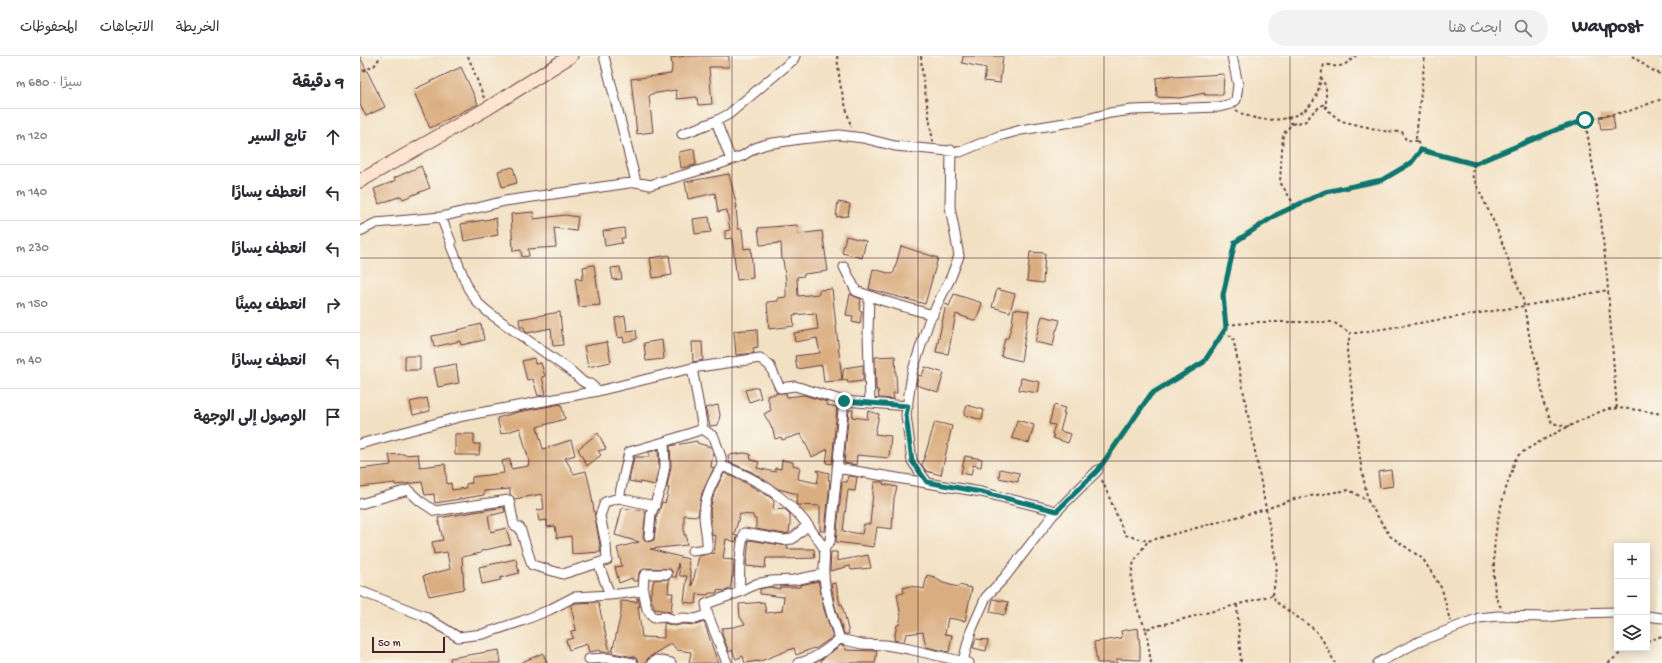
<!DOCTYPE html>
<html lang="ar">
<head>
<meta charset="utf-8">
<style>
  body { margin:0; font-family:"Gochi Hand","Playpen Sans Arabic",sans-serif; background:#f2f2f3; color:#2b2b33; direction:rtl }
  .controls { position:absolute; right:12px; bottom:12px; display:grid; overflow:hidden; border-radius:0px; box-shadow:0 2px 10px #0003 }
  .controls button { width:36px; height:36px; display:grid; place-items:center; padding:0; border:0; border-bottom:1px solid #e1e1e2; background:#fff; color:#2b2b33; font:20px sans-serif }
  .scale { position:absolute; left:12px; bottom:10px; width:73px; box-sizing:border-box; padding-left:4px; border:2px solid #4a1f2b; border-top:0; font-size:11px; line-height:14px; white-space:nowrap; color:#4a1f2b; -webkit-text-stroke:3px #fbf7ec; paint-order:stroke }
  .stop { position:absolute; width:12px; height:12px; margin:-9px; border:3px solid #0f766e; border-radius:50%; background:#fff }
  .stop.end { background:#0f766e; border-color:#fff; box-shadow:0 1px 4px #0008 }
  .list { margin:0; padding:0; list-style:none }
  h2 { display:flex; justify-content:space-between; align-items:center; height:52px; margin:0; padding:0 16px; font-size:17px }
  h2 small { font-size:13px; font-weight:400; color:#7c7c81 }
  .list li { display:grid; grid-template-columns:26px 1fr auto; gap:12px; align-items:center; box-sizing:border-box; height:56px; padding:0 16px; border-top:1px solid #e1e1e2 }
  .list b { display:block; font-size:15px; white-space:nowrap }
  .list em { font-size:13px; font-style:normal; color:#7c7c81 }
  .icon { flex:none; width:22px; height:22px; fill:none; stroke:currentColor; stroke-width:2; stroke-linecap:round; stroke-linejoin:round }
  .map { position:relative; flex:none; width:1302px; height:607px; overflow:hidden; direction:ltr }
  header { display:flex; align-items:center; gap:24px; box-sizing:border-box; height:56px; padding:0 20px; background:#fff; border-bottom:1px solid #e1e1e2 }
  header strong { font-size:19px }
  nav { display:flex; gap:22px; margin-inline-start:auto; font-size:14px }
  .search { width:280px; height:36px; background:#f2f2f3; display:flex; align-items:center; gap:10px; box-sizing:border-box; padding:0 14px; border-radius:22px; color:#7c7c81; font-size:15px }
  main { display:flex }
  aside { flex:1; background:#fff }
  .map>svg:first-child { display:block }
  .building { fill:#daad80 }
  .lines { fill:none; stroke-linecap:round; stroke-linejoin:round }
  .street-casing { stroke:#633c42; stroke-width:11 }
  .secondary-casing { stroke:#633c42; stroke-width:15 }
  .path { stroke:#633c42; stroke-width:2; stroke-dasharray:3 3; stroke-linecap:butt }
  .street { stroke:#fff; stroke-width:9 }
  .secondary { stroke:#fde4d0; stroke-width:13 }
  .route { stroke:#0f766e; stroke-width:5 }
  .grid { fill:none; stroke:#4a1f2b; stroke-width:1; stroke-opacity:0.55 }
</style>
</head>
<body>
<header>
<strong>Waypost</strong>
<div class="search"><svg class="icon" aria-label="search" viewBox="0 0 24 24"><circle cx="10" cy="10" r="6"/><path d="M15 15l6 6"/></svg>ابحث هنا</div>
<nav><a>الخريطة</a><a>الاتجاهات</a><a>المحفوظات</a></nav>
</header>
<main>
<div class="map">
<svg width="1302" height="607" viewBox="0 0 1302 607">
  <rect width="100%" height="100%" fill="#fbf7ec"/>
  <filter id="ink" filterUnits="userSpaceOnUse"><feTurbulence type="fractalNoise" baseFrequency=".025" numOctaves="2"/><feDisplacementMap in="SourceGraphic" scale="8" xChannelSelector="R" yChannelSelector="G"/><feConvolveMatrix kernelMatrix="1 2 1 2 8 2 1 2 1" color-interpolation-filters="sRGB"/></filter>
  <filter id="wash" filterUnits="userSpaceOnUse"><feTurbulence type="fractalNoise" baseFrequency=".012" numOctaves="4" result="noise"/><feDisplacementMap in="SourceGraphic" scale="16" xChannelSelector="R" yChannelSelector="G"/><feGaussianBlur stdDeviation="0.9" result="paint"/><feColorMatrix in="noise" values="0 0 0 0 0 0 0 0 0 0 0 0 0 0 0 0 0 1.4 0 .05"/><feComposite in="paint" operator="in"/></filter>
  <g filter="url(#wash)">
    <rect width="100%" height="100%" fill="#f2e0c2"/>
    <g id="blocks">
      <path class="building" d="M326 0H369V11H349L352 48 338 49 337 41 317 43 316 34 291 38V39L289 40 293 76 277 78 271 23 311 18 312 11 311 2Z
        M603 0H643L640 27 624 25 626 12 602 7Z
        M0 1 25 51 6 60 0 49Z
        M101 11 118 48 70 72 53 34Z
        M864 18 863 39H844L845 37 820 42 797 41 796 22 814 19V21Z
        M1253 59 1255 73 1241 74 1239 60Z
        M334 93 336 109 321 112 319 96Z
        M61 110 70 132 43 143 41 140 19 148 14 133 35 125 34 122Z
        M153 111 157 127 142 131 138 115Z
        M369 118 377 151H376L378 173H382L384 193 391 192 393 222 377 224 372 182 365 183V175L370 174 367 154 358 156 355 137 328 143 325 126Z
        M478 146 490 148 488 160 476 161Z
        M173 156 174 163 205 159 218 161 216 175 194 172 196 191 168 193 169 200 162 201 161 194 153 195 151 158Z
        M349 161 351 176 335 178 333 163Z
        M136 162 138 179 104 185 101 168Z
        M437 169 438 178 462 175 468 215 444 218V220L437 221 438 240 459 238V234L472 233 482 324 484 312 503 309V325L488 327 487 324 464 326 462 309 437 313 435 300 460 297 457 282 435 286 434 277 458 273 456 257 433 259 434 270 409 273 407 246 418 245V242L426 241V225L423 204H422L421 187 400 189 398 172Z
        M264 172 265 182H261L262 187 245 190 243 175Z
        M486 180 506 185 502 202 482 197Z
        M541 190 578 202 565 248 509 233 513 213 532 218 534 216Z
        M670 196 685 197 683 227 667 225Z
        M309 199 312 219 293 222 290 202Z
        M234 209 240 249 219 251 215 222 222 224V220L224 219 223 211Z
        M260 211 262 223 253 224 251 212Z
        M637 233 655 238 650 256 632 251Z
        M490 238 501 243 499 254 502 255 500 268 492 266 493 260 486 259Z
        M594 238 622 247 616 265 596 258 588 298 576 296 586 248 589 250Z
        M654 253 669 255 661 305 641 300 645 282H648L652 268Z
        M200 256 203 289 193 290 191 272 167 277 165 275 164 271H160L159 263Z
        M265 260 267 275 276 274 277 283 264 286 263 281 258 282 255 262Z
        M682 260 700 264 697 274H696L693 290 675 286Z
        M121 268 124 284 101 289 100 285 74 291 72 280 98 275V274Z
        M397 273 398 291 393 292 394 297 376 299 374 275Z
        M302 284 304 303 286 305 284 287Z
        M247 286 251 306 228 311 224 290Z
        M332 286H342L343 304 333 306Z
        M45 300H60V314H45Z
        M535 300 537 337H533L534 343 519 342 518 334H516L515 301Z
        M174 302 175 308 181 307 185 320 182 321 186 338 178 340 173 323 167 324 162 305Z
        M96 308 99 327 78 331 74 312Z
        M565 311 584 317 578 336 556 329 558 319 562 320Z
        M661 322 680 326 678 337 659 334Z
        M398 331 401 342 389 346 385 334Z
        M418 337H426L427 341 444 339 467 346V349L477 351 472 408 466 407 468 393 452 401 441 378 422 384 421 381 415 383 413 374 404 358 411 354 407 340Z
        M67 342 70 355 53 359 50 346Z
        M201 348 205 363 177 371 183 393 211 384 215 399 205 402 214 418 226 415 230 431 241 496 212 498 211 480 197 482 195 470 187 471V464L179 465 177 454 184 453 182 438 155 443 150 438V433L124 435V439L75 447 74 438 65 439 62 426 35 429V427L0 431V413L31 409 29 399 44 398V399L58 398 60 411 85 408 87 428 91 427 92 434 106 432V428L112 427V421L144 417 142 405 150 403 151 413 168 410 169 405 160 372 141 378 137 362 158 356Z
        M358 349 360 359 358 369 350 370 345 352Z
        M607 349 624 354 622 364 604 359Z
        M694 349 705 352 703 357H705L700 375 711 378 708 387 693 382 694 379 692 378 695 369 689 368Z
        M489 354H493L492 361 507 363 508 355 519 358 515 378 531 380 529 402 497 399 496 409 484 407Z
        M657 364 674 369 669 387 652 382Z
        M575 366 592 370 581 419 566 415 562 409Z
        M238 377 246 393 238 395 241 399 227 410 218 393Z
        M95 378H114V388H120L119 399H95Z
        M337 385V387L351 391 353 396 351 411 354 412 342 437 338 460 324 459V479H326L327 489 290 493 328 503 332 530 339 500 351 497 354 498 356 480 352 479 350 453 355 435 364 417 386 427 410 441 414 445 413 454 425 453 430 458V468L429 477 424 478 396 473V463H394L393 459 380 458 374 479 377 480 376 486 366 483 363 503 374 504 373 521H372L370 533 365 535 357 534V537H349L348 539 337 538 336 548 324 546 327 520H320L318 507 316 521H312V515L310 513 286 512 279 516 278 525H273L272 522 259 527 255 511 262 510 257 492 279 486 255 479 262 452 286 455 283 482 288 486 294 484 297 459 299 456 302 446 305 447 307 441 309 432H307L311 410 310 390Z
        M297 394H298L299 410 295 429 280 426V427L269 425 274 401H289V396Z
        M384 397 390 398 391 404 399 406 397 412 415 416V412L421 413 422 404 433 406V409L440 411 438 423 457 427 459 418 457 414 469 417 468 424H470L465 475H460V450L438 449 436 448 438 438 418 433 392 416 369 406 368 399Z
        M605 400 622 403 621 411 613 409 611 419 601 417Z
        M640 413 659 417 658 426 639 422Z
        M1031 414 1033 430 1020 432 1018 416Z
        M488 420 497 421 495 435 488 434 483 475 502 478 504 468H510L514 426H523V428L537 431 534 442 532 473 517 471 514 491 476 486 482 426H487Z
        M144 451 145 456 128 460 131 476 146 472 151 488 121 495V497L102 501 104 533 69 540 63 520 90 513 87 496 74 498 72 486 83 484 78 462Z
        M389 484 428 490 427 493H454L455 502 421 503V502H406L405 512 386 510Z
        M471 496H477V505L508 499 511 512 491 514 490 510 470 515Z
        M156 503 159 517 140 522 141 524 122 528 119 511Z
        M567 519 575 521V522L583 527 598 531 599 529 612 532 605 565 588 562 585 578 592 579 589 596 566 591 563 576 546 578 544 586 534 584 537 569H539L541 561 537 538 544 537 543 532 550 530 564 533Z
        M309 523 308 537H313L311 556 295 553 290 540 294 524Z
        M458 525 464 553 473 581 455 593 454 592 436 599 434 592 398 606V605L385 607 383 600 376 603 372 594 369 596 362 578V572L374 571 385 568 380 561 379 548 404 546 406 557 422 555 424 541 400 538V533L409 531 420 533V531H440V529Z
        M476 527 480 549 482 548 489 578H484L475 550 471 528Z
        M277 542H278L280 551 278 550 282 581 304 582V567L315 570 323 568 336 569 344 566 358 607H329L331 596 317 594 311 587 288 602 286 607H279L277 603 274 601 252 597 261 557V545L277 546Z
        M633 543 648 546 645 559 630 556Z
        M238 546 250 596H241L240 594 229 596 227 588 209 594 206 584 213 582 211 575 216 574 211 549 216 547Z
        M778 572 780 591V604L757 603V607H737L734 586 762 582 761 575Z
        M616 583 628 584 626 595 613 592Z
        M481 589 484 590 486 594 517 595 515 607H461V604Z
        M139 594 141 607H91L90 602Z
        M183 597 187 607H160Z"/>
    </g>
  </g>
  <g filter="url(#ink)">
    <use href="#blocks" fill-opacity="0" stroke="#633c42" stroke-width="1"/>
    <g class="lines">
      <g class="street-casing">
        <path id="street" d="M244 0 276 126
          M356 65 371 104
          M322 78 356 65 369 58 433 4 435 0
          M81 161 91 186V190L108 232 118 247 128 256 211 315 222 325 227 328H230L238 335
          M0 175 16 167 81 161 145 145 276 126 290 129 354 110 382 100 395 92 407 88 440 83 479 79 503 82 535 90 600 96 639 80 661 74 724 64 750 57 772 54 859 51 871 48 876 44 878 29 872 0
          M484 211 496 235 524 245 573 259
          M509 240 508 277 510 347
          M0 388 103 360 238 335 332 312 400 302 410 310 420 332 435 330 484 345 548 350
          M362 410C399 423 432 445 454 478 457 482 462 488 464 493 466 501 463 510 464 518 465 541 472 562 480 583
          M477 412 621 436 697 455
          M567 426 552 405 546 359 552 317 569 265 591 221 599 200 590 151 591 94
          M0 448 48 434 60 445 75 455 149 444 154 469 160 472 172 509 203 518 238 507 250 539 283 535 287 553 294 562 306 561 314 564 323 562 335 563 348 559 367 607
          M295 450 259 442 269 396 304 386
          M289 480 291 458 301 431 305 410 304 386 343 373 332 312
          M464 493 470 485 484 345
          M332 495 347 493C348 481 344 470 344 459 344 441 353 424 362 410L361 401 354 381 343 373
          M238 507 247 504 246 488 240 460 245 446 259 442
          M0 535 64 560 98 581 123 578 162 565 189 554 214 541 250 539
          M283 535 284 520 286 518H307
          M380 536C379 516 379 496 384 477L424 484 432 483 448 469
          M348 559 346 548 380 536 396 528 411 525 434 524 464 518
          M1287 560 1302 562
          M229 603 247 602 273 607
          M603 605 611 575 626 541 645 521 693 459 738 414
          M292 607 296 604 311 607
          M438 607C453 605 468 592 480 583L502 588 526 589 549 593 609 607
          M1018 607 1058 586 1119 562 1138 560 1188 561 1216 557 1257 556"/>
      </g>
      <g class="secondary-casing">
        <path id="secondary" d="M0 125 128 52 211 0"/>
      </g>
      <path class="path" d="M108 0 124 42
        M477 0 480 28 491 71
        M561 0 562 16 573 86
        M1272 0 1290 13 1302 19
        M1301 0 1302 2
        M3 15 14 10 21 0
        M961 21 966 31V53L981 65 1024 75 1042 76 1046 84 1057 85
        M876 54C896 68 936 68 952 47 961 35 959 22 964 9 970 8 973 11 978 10 985 10 991 4 996 0
        M927 61 932 68
        M1225 63 1240 154 1247 221 1257 354
        M1061 94 1056 82 1065 0
        M935 150 920 126 923 78 932 68 946 65 954 55 966 47
        M867 269 897 266H973L990 277
        M863 277 873 281 917 510 913 539 916 546 954 573 962 583 975 607
        M1209 371 1192 367 1184 348 1179 315 1170 284 1163 244 1137 173 1112 119 1114 107 1220 65 1269 55 1302 43
        M743 407 791 338 844 306 866 272 863 239 875 187 916 159 965 136 1022 124 1051 107 1061 94 1114 107
        M742 424 765 479 788 485 906 453 937 442 989 434 1008 445 1030 480 1063 503 1082 533 1090 565
        M1008 445 1001 410 987 296 990 277H997L1164 250 1248 234
        M877 549 881 607
        M1141 551C1132 541 1134 514 1134 501 1134 473 1142 442 1152 415 1153 411 1154 405 1157 401 1162 393 1237 355 1248 353 1265 351 1285 355 1302 358
        M786 573C777 555 768 529 773 509 776 501 783 492 788 485
        M1287 585 1302 580
        M791 607 786 573 913 539
        M1248 607 1267 592"/>
      <use href="#street" class="street"/>
      <use href="#secondary" class="secondary"/>
    </g>
  </g>
  <g class="lines" filter="url(#ink)">
    <path class="route" d="M484 345 548 350 546 359 552 405 567 426 621 436 697 455 738 414 791 338 844 306 866 272 863 239 875 186 916 159 965 136 1022 124 1051 107 1061 94 1114 108 1198 73 1225 64"/>
  </g>
  <path class="grid" d="M186 0V607M372 0V607M558 0V607M744 0V607M930 0V607M1116 0V607M0 202H1302M0 405H1302"/>
</svg>
<div class="controls">
<button>+</button>
<button>−</button>
<button><svg class="icon" aria-label="layers" viewBox="0 0 24 24"><path d="M12 4l9 5-9 5-9-5zM3 14l9 5 9-5"/></svg></button>
</div>
<div class="scale">50 m</div>
<div class="stop" style="left:1225px;top:64px"></div>
<div class="stop end" style="left:484px;top:345px"></div>
</div>
<aside>
<h2>9 دقيقة<small>سيرًا · 680 m</small></h2>
<ul class="list">
<li><svg class="icon" aria-label="ahead" viewBox="0 0 24 24"><path d="M12 20V5M6 11l6-6 6 6"/></svg><div><b>تابع السير</b></div><em>120 m</em></li>
<li><svg class="icon" aria-label="left" viewBox="0 0 24 24"><path d="M17 20v-9H6M10 6l-5 5 5 5"/></svg><div><b>انعطف يسارًا</b></div><em>140 m</em></li>
<li><svg class="icon" aria-label="left" viewBox="0 0 24 24"><path d="M17 20v-9H6M10 6l-5 5 5 5"/></svg><div><b>انعطف يسارًا</b></div><em>230 m</em></li>
<li><svg class="icon" aria-label="right" viewBox="0 0 24 24"><path d="M7 20v-9h11M14 6l5 5-5 5"/></svg><div><b>انعطف يمينًا</b></div><em>150 m</em></li>
<li><svg class="icon" aria-label="left" viewBox="0 0 24 24"><path d="M17 20v-9H6M10 6l-5 5 5 5"/></svg><div><b>انعطف يسارًا</b></div><em>40 m</em></li>
<li><svg class="icon" aria-label="arrive" viewBox="0 0 24 24"><path d="M6 21V4h12l-3 4 3 4H6"/></svg><div><b>الوصول إلى الوجهة</b></div></li>
</ul>
</aside>
</main>
</body>
</html>
